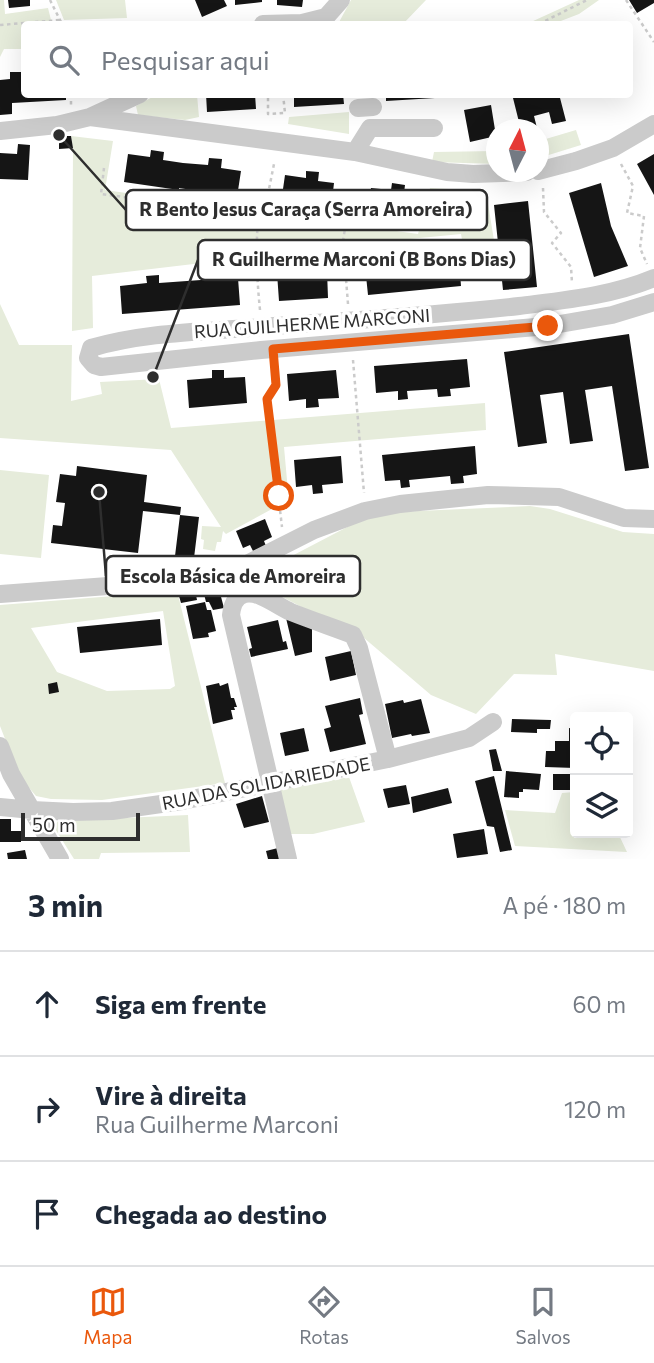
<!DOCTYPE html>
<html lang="pt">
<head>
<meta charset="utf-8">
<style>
  body { margin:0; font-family:Commissioner,sans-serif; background:#f6f6f7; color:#1f2937 }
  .controls { position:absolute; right:21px; bottom:21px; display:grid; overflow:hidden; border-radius:7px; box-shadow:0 7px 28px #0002 }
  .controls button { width:63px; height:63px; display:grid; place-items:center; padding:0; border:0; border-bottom:2px solid #e0e1e3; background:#fff; color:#1f2937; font:35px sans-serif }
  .compass { position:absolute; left:486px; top:119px; width:63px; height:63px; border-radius:50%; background:#fff; box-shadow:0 7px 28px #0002; rotate:6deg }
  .scale { position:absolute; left:21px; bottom:18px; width:119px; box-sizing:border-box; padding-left:7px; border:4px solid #2e2e2e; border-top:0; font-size:19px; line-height:24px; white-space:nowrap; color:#2e2e2e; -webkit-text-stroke:5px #fff; paint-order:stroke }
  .stop { position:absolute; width:21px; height:21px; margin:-16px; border:5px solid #ea580c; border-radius:50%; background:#fff }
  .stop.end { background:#ea580c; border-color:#fff; box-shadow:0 2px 7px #0008 }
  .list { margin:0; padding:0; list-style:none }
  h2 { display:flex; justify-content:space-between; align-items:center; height:91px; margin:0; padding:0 28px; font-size:30px }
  h2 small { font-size:23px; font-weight:400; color:#747a83 }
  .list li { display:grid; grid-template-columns:46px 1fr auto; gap:21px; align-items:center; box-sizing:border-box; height:105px; padding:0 28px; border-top:2px solid #e0e1e3 }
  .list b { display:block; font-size:26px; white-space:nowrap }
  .list p { margin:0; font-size:23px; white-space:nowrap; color:#747a83 }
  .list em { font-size:23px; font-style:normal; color:#747a83 }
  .icon { flex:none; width:38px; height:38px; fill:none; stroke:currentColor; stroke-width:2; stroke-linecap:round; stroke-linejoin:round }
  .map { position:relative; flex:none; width:654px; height:859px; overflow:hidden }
  .search { position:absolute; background:#fff; box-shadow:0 7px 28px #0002; left:21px; right:21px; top:21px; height:77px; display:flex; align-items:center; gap:18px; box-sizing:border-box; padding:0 24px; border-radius:7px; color:#747a83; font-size:26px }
  .sheet { height:406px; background:#fff }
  nav { display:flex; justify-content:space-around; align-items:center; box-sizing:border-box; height:98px; border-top:2px solid #e0e1e3; background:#fff; font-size:19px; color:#747a83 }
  nav a { display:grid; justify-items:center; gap:4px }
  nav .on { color:#ea580c }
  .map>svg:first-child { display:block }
  .green { fill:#e6ecdb; fill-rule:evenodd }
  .building { fill:#151515 }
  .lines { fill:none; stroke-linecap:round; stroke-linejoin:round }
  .path { stroke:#cbcbcb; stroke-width:2.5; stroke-dasharray:3.5 3.5; stroke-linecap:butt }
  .street { stroke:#cbcbcb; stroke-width:18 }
  .route { stroke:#ea580c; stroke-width:9 }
  .labels { text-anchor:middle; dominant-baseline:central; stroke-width:7; stroke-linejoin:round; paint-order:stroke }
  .street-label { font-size:18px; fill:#2e2e2e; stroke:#fff }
  .leader { fill:none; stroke:#2e2e2e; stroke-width:2.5 }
  .callout-dot { fill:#2e2e2e; stroke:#fff; stroke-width:2.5 }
  .callout { fill:#fff; stroke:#2e2e2e; stroke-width:2.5 }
  .callout-label { font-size:19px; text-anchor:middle; font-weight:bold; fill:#2e2e2e }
</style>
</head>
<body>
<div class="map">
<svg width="654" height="859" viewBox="0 0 654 859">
  <rect width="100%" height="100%" fill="#fff"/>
  <path class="green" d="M0 0H4L5 14 48 8 52 24H24V49H4L0 57Z
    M56 0H125L127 18 64 20Z
    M351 0H426L403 24H338Z
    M579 0H599L579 14 553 24H518L531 22Z
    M156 95H197L199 117 185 120 138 115 136 106Z
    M349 112V134L288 124 289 117Z
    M576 130 581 145 539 158V141Z
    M71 136 113 141 105 190 418 234 430 188 486 191 497 259 466 263 461 234 358 244V268L331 269 328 251 219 261 92 276 93 328 72 331 73 148Z
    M496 151V164L432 162 434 152Z
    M0 304 19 345H72L71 401 102 394 100 382 159 379 171 428 485 403 486 430 284 447 288 491 273 494 272 509 226 534 223 531 221 542H217L215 551 203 549 204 540 201 539 202 526 221 527 171 450 0 438Z
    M0 470 49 475 41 558 0 554Z
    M530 506 550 509 623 532 654 534V671L555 654 557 675 514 674 476 714 431 695 350 626 342 628 248 579 374 513Z
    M177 591 225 783 102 800 51 799 36 796 20 777 0 726V605ZM163 611 175 686 170 689 107 691 57 672 31 628Z
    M349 777 365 822 313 834H288L280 790Z
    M575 792V833H618L627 852 515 846 505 810 555 813 562 793Z
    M188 815 190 852 101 853 99 859H74L54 827 58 821Z"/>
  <path class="building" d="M8 0H30V6L9 8Z
    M195 0H224L227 6 202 17Z
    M235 0H262V2L235 5Z
    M277 0H303L302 7 277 5Z
    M629 0H654V3L637 13Z
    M10 72H24V94H66V100L12 103V114L0 115V80L10 79Z
    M206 94H255L256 109 207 112Z
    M294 94H343L344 104 294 107Z
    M386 94H435V98L386 101Z
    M512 94H559L566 121 552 124 549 112 534 116 537 128 521 130Z
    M491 105 496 136 470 142 464 110Z
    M59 136H71L73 148 59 149Z
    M18 144 30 145 28 180 0 179V153L17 154Z
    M151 150 164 152 163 160 183 163 208 165 209 158 222 159 221 168 241 171 237 197 179 188V190L124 182 128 154 150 157Z
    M654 154V195L637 164Z
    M306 171 319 172 318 181 334 183 331 209 281 203 285 175 306 178Z
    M392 183 405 185 404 193 420 195 417 222 367 215 371 188 391 190Z
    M601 183 611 226 628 266 594 277 569 193Z
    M528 201 537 287 503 290 494 205Z
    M437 253 438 262 459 259 461 286 368 295 365 266 384 264V257L396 256 397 264 427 261 426 254Z
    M310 263V272L327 271 328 298 279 301 277 273 298 272 297 264Z
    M210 271 211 279 238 278 240 305 122 314 120 286 147 283 146 276 159 275V283L201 280 200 272Z
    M629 334 649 468 625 471 612 386 585 390 593 441 570 444 563 392 540 395 547 443 518 447 504 352Z
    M467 359 470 387 450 389 451 396 438 397 437 389 407 391 408 399 398 400V391L376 393 374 366Z
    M212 370H224V378L245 377 247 403 189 408 187 380 212 378Z
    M336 370 339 398 318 399 319 407 306 408V399L289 401 287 374Z
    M475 446 477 474 463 476 464 483 451 484 450 476 409 480 410 487 401 488 400 480 385 481 382 455Z
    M341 456 343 483 322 485 323 493 313 494 312 485 296 487 294 460Z
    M77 466 147 475 144 502 181 507 180 515 143 511 138 553 51 543 53 525 62 526 65 503 56 502 60 474 76 476Z
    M180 515 199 517 194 558 175 556Z
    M265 519 272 537 264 541 266 546 253 551 250 545 243 548 236 531Z
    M220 593 224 608 213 610 209 602H206L204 594Z
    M196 595 197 600 181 603 179 596Z
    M205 602 207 610H211L216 631 208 633 209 637 193 639 186 606Z
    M286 618 312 626V652L295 656Z
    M160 619 162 645 80 653 77 627Z
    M278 620 283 642 286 641 288 649 251 657 249 649 252 648 247 627Z
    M351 651 356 675 330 681 325 657Z
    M57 682 59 692 49 694 48 684Z
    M219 683 220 686 228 683 231 698H234L237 707H234L235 710H231L233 719 213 724 206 686Z
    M360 698 363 714 359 715 366 744 330 752 324 729 331 727 325 706Z
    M421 699 430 733 412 736 411 734 392 738 385 704 403 700 404 703Z
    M512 719 551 720 550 729H537V733L511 732Z
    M304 728 309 751 285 756 280 733Z
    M569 728 575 729V768L545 767 546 751H555V741H569Z
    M496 749 502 771H493L489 750Z
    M506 771 541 774 539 790 523 789V792H519V798L504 797Z
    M553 774H575V790H553Z
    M494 776 512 850 500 852 494 827 487 826 475 781Z
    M406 785 410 804 388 808 383 789Z
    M448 788 452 803 413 813 411 797Z
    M262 796 269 822 244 828 236 804Z
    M0 819H11V831H21V842H0Z
    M484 829 488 854 457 858 453 834Z
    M282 847 284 859H268L266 851Z
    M25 850 27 859H8L7 853Z"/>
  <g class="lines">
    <path class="path" d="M50 0 62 24
      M626 0 654 42
      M539 24 587 0
      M0 25 60 20
      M71 94V105
      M283 94 285 113 268 114V96L283 95
      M621 164 633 186 627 213 644 216 640 248 647 264
      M104 168 101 194 346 227
      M543 188 544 212 561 233 552 243 571 267 572 283
      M348 304 343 241 349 203
      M260 310C256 271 255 233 261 195L269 189 274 164
      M353 360 364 493
      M275 367 276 385 267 399 282 527"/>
    <path class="street" d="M263 24 302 23 326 17 341 0
      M358 108 373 107
      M90 117 355 152 447 172 473 174 527 172
      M0 131 57 125 90 117 140 94
      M355 152 370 128H434
      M538 171 576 161 613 148 654 124
      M654 278C611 296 565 300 519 306 429 316 339 321 249 328 196 332 142 333 91 348L88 358 94 365 101 367 261 350 548 326 612 315 654 302
      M0 594 175 581 205 575 245 565 314 530 365 511 400 504 488 495 559 497 624 518 654 519
      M0 746 11 774 60 859
      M0 807 32 810 73 812 112 811 182 801 388 759 469 738 493 722
      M288 859 231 615C232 606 235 596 245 594 260 591 277 606 291 612 311 620 332 627 353 635L359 648 388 759"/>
  </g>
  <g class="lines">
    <path class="route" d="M279 496 267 399 276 385 273 349 548 326"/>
  </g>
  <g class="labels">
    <g class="street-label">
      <text transform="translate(312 323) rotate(-4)">RUA GUILHERME MARCONI</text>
      <text transform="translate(266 783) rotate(-11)">RUA DA SOLIDARIEDADE</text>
    </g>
  </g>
  <path class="leader" d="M59 135L126 210M153 377L198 260M99 492L106 576"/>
  <g class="callout-dot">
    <circle cx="59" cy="135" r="7"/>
    <circle cx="153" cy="377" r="7"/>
    <circle cx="99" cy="492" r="7"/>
  </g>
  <g class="callout">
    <rect x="126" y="190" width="361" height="40" rx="7"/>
    <rect x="198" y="240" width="333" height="40" rx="7"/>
    <rect x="106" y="556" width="254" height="40" rx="7"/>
  </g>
  <g class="callout-label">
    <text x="306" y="216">R Bento Jesus Caraça (Serra Amoreira)</text>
    <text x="364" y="266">R Guilherme Marconi (B Bons Dias)</text>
    <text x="233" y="583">Escola Básica de Amoreira</text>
  </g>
</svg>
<div class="controls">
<button><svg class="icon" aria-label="locate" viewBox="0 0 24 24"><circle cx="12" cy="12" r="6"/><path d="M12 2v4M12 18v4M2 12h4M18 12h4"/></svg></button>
<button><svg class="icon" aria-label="layers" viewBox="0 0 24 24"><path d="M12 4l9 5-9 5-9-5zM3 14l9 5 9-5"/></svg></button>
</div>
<svg class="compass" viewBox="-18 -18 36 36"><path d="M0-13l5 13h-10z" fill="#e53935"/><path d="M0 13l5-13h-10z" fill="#747a83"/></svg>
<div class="scale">50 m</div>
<div class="stop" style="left:279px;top:496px"></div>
<div class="stop end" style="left:548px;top:326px"></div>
<div class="search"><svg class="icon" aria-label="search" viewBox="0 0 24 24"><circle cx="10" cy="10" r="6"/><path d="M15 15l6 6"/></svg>Pesquisar aqui</div>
</div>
<section class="sheet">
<h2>3 min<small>A pé · 180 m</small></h2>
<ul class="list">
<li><svg class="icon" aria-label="ahead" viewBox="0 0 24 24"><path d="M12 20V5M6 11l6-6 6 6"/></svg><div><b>Siga em frente</b></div><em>60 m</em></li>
<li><svg class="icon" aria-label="right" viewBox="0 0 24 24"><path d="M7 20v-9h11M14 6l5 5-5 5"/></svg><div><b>Vire à direita</b><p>Rua Guilherme Marconi</p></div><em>120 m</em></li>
<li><svg class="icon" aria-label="arrive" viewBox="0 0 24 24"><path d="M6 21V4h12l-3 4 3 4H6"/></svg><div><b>Chegada ao destino</b></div></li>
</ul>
</section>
<nav>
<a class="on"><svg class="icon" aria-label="map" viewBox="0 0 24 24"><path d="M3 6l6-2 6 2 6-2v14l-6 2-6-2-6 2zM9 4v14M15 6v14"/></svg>Mapa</a>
<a><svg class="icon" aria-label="directions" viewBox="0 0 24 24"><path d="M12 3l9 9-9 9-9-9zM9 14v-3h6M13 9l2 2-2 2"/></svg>Rotas</a>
<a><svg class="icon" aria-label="saved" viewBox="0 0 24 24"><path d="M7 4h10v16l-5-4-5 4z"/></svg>Salvos</a>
</nav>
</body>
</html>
